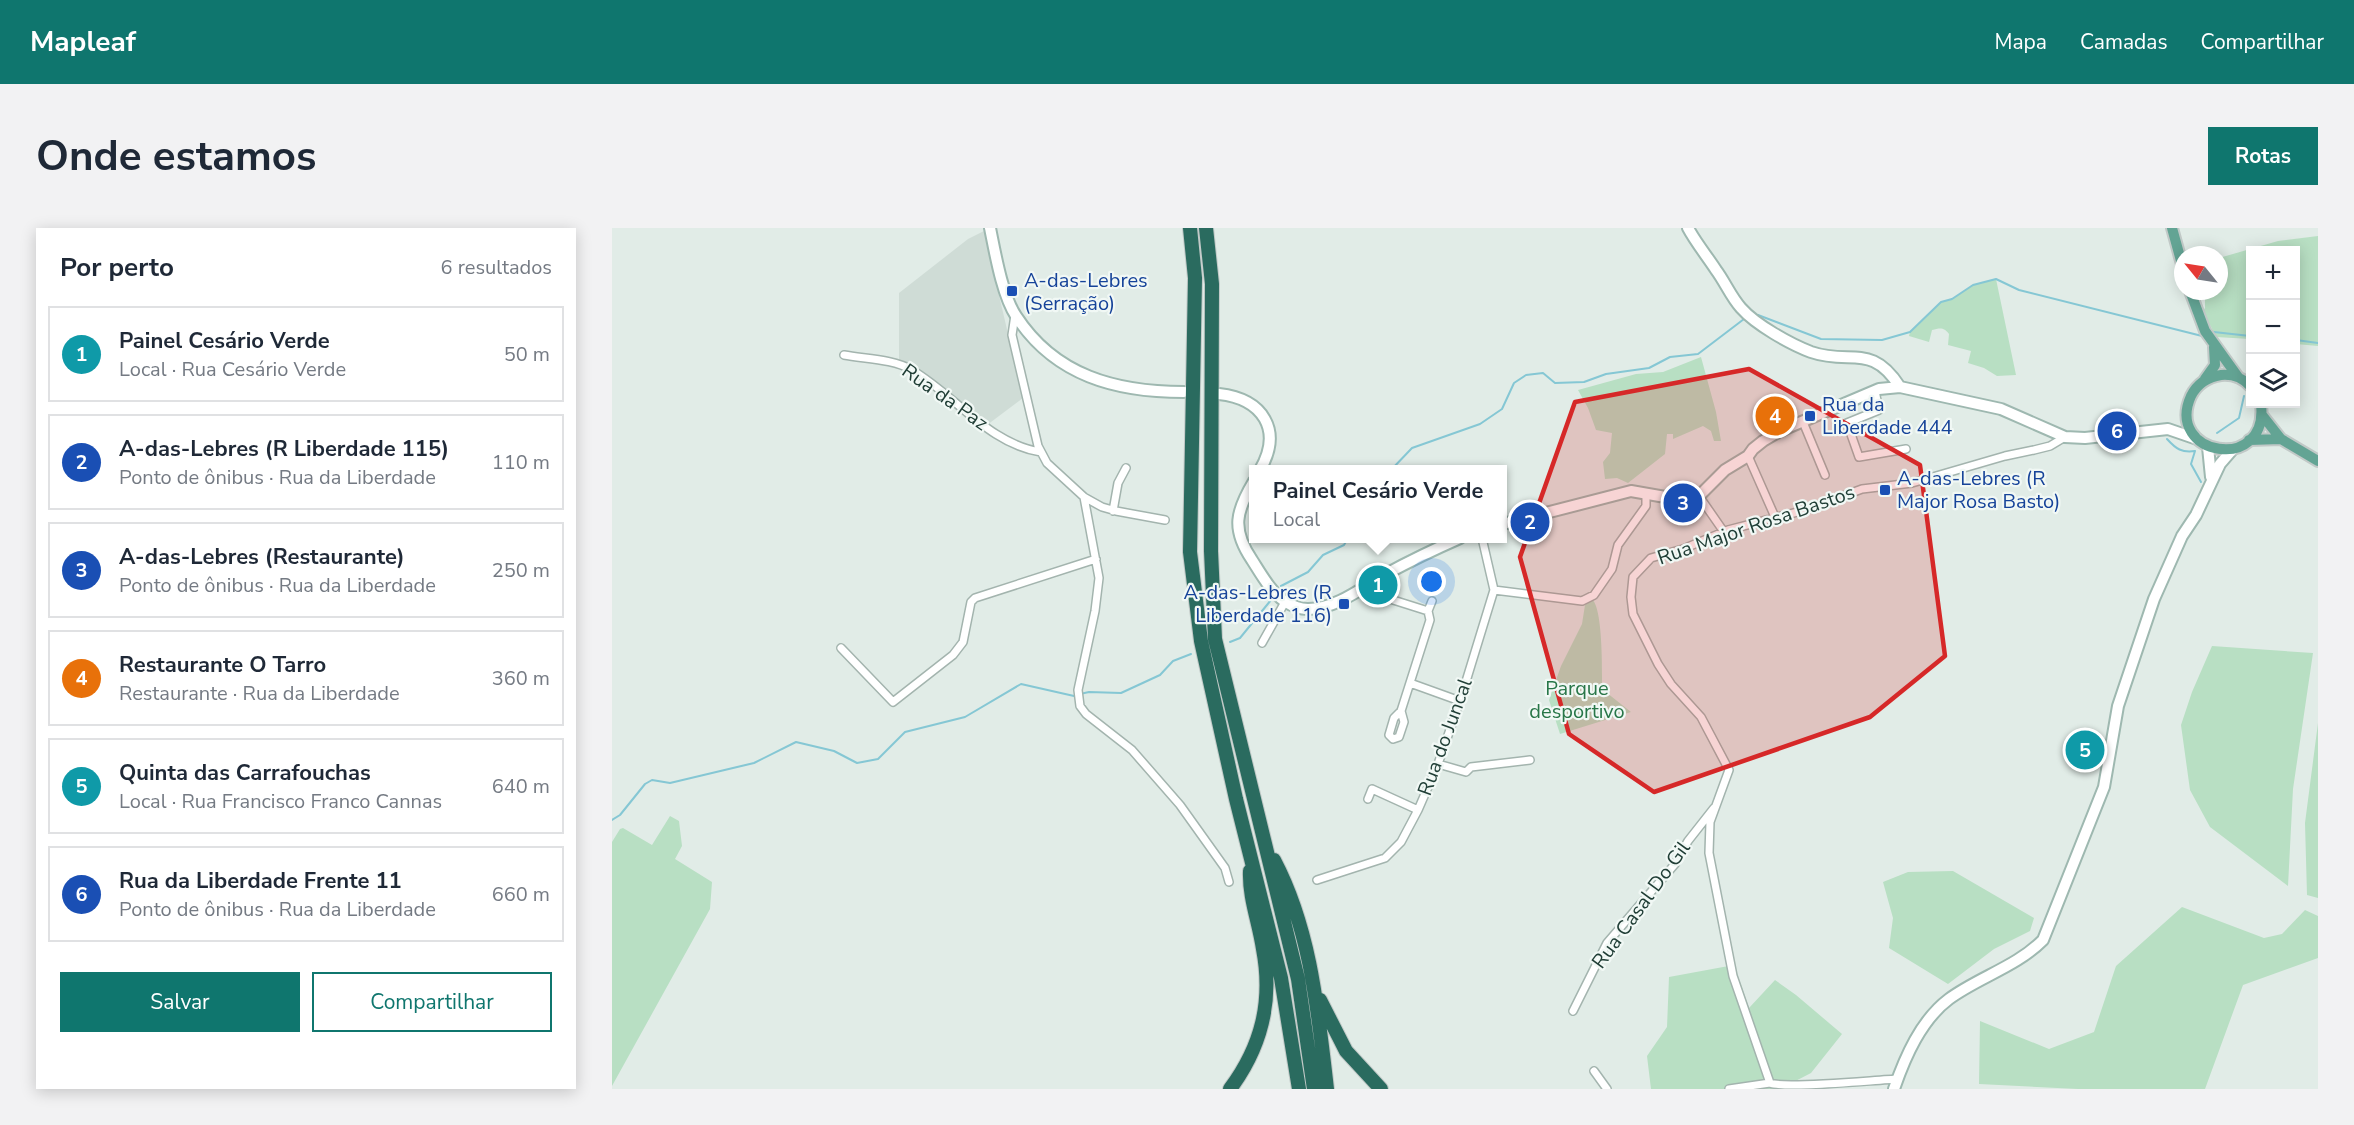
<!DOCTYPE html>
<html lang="pt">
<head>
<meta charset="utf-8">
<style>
  body { margin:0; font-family:"Nunito Sans",sans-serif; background:#f2f2f3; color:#1f2937 }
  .controls { position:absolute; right:18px; top:18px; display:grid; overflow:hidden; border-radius:0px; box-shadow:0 3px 15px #0003 }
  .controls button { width:54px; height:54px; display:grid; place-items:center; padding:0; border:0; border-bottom:2px solid #e0e1e3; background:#fff; color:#1f2937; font:30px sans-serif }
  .compass { position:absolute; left:1562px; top:18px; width:54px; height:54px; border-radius:50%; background:#fff; box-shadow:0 3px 15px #0003; rotate:300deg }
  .you { position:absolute; left:820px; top:354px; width:21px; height:21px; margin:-15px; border:4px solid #fff; border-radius:50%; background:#1a73e8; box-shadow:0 0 0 9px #1a73e833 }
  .badge { display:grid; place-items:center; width:39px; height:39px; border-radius:50%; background:#0f766e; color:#fff; font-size:20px; font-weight:700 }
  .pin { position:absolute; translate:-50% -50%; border:3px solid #fff; box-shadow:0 2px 6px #0006 }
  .popup { position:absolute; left:637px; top:237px; width:258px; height:78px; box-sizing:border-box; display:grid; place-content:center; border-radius:0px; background:#fff; filter:drop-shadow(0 2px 4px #0005); font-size:20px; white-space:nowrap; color:#747a83 }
  .popup b { font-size:22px; color:#1f2937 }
  .popup::after { content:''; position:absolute; left:50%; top:100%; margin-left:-12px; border:12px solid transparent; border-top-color:#fff }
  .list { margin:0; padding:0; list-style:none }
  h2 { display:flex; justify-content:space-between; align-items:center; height:78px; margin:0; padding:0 24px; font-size:26px }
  h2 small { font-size:20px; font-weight:400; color:#747a83 }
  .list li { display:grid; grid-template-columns:39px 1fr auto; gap:18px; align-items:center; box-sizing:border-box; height:96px; margin:0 12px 12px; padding:0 12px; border:2px solid #e0e1e3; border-radius:0px }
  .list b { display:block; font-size:22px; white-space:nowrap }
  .list p { margin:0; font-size:20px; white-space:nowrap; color:#747a83 }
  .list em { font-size:20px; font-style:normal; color:#747a83 }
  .actions { display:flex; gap:12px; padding:18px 24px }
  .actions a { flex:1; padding:14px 0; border:2px solid #0f766e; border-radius:0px; text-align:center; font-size:21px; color:#0f766e }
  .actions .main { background:#0f766e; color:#fff }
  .icon { flex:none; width:33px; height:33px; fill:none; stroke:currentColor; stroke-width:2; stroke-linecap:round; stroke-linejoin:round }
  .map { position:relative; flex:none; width:1706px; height:861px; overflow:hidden; border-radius:0px }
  header { display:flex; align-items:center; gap:36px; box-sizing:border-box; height:84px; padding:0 30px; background:#0f766e; color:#fff }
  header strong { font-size:28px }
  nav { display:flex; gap:33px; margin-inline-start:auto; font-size:21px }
  .intro { display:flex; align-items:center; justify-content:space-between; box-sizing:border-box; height:144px; padding:0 36px }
  h1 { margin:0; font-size:42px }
  .button { padding:15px 27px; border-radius:0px; background:#0f766e; color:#fff; font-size:21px; font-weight:700 }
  main { display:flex; gap:36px; padding:0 36px }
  aside { flex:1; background:#fff; border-radius:0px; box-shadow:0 3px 15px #0003 }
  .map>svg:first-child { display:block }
  .built { fill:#cfdcd6 }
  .green { fill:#b8dfc3 }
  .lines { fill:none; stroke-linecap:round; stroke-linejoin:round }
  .stream { stroke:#85c7d4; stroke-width:2 }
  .street-casing { stroke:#a3b4ae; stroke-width:10 }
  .secondary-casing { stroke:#9eb8b0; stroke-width:14 }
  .primary-casing { stroke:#c1c9c7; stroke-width:14 }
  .highway-casing { stroke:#c1c9c7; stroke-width:16 }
  .street { stroke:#fff; stroke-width:7 }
  .secondary { stroke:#fff; stroke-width:10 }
  .primary { stroke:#63a494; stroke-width:10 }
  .highway { stroke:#2a6b5f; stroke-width:14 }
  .marked { fill:#d62828; fill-opacity:0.2; stroke:#d62828; stroke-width:4.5; stroke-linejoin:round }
  .transit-dot { fill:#1a4fb4; stroke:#f1f8f5; stroke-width:2 }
  .labels { text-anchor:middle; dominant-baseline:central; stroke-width:4.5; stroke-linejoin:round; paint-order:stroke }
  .transit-label { font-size:20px; fill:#164399; stroke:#f1f8f5; text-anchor:start }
  .street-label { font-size:20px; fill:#203e36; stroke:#f1f8f5 }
  .park-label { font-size:20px; fill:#287648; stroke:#f1f8f5 }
</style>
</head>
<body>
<header>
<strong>Mapleaf</strong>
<nav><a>Mapa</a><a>Camadas</a><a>Compartilhar</a></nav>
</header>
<div class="intro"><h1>Onde estamos</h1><a class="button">Rotas</a></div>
<main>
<aside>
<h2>Por perto<small>6 resultados</small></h2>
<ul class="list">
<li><span class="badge" style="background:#0f9aa8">1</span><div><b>Painel Cesário Verde</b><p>Local · Rua Cesário Verde</p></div><em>50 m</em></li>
<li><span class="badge" style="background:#1a4fb4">2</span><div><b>A-das-Lebres (R Liberdade 115)</b><p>Ponto de ônibus · Rua da Liberdade</p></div><em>110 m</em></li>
<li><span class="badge" style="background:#1a4fb4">3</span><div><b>A-das-Lebres (Restaurante)</b><p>Ponto de ônibus · Rua da Liberdade</p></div><em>250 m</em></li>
<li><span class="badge" style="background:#e8710a">4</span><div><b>Restaurante O Tarro</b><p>Restaurante · Rua da Liberdade</p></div><em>360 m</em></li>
<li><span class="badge" style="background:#0f9aa8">5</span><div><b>Quinta das Carrafouchas</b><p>Local · Rua Francisco Franco Cannas</p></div><em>640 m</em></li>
<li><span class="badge" style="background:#1a4fb4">6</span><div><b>Rua da Liberdade Frente 11</b><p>Ponto de ônibus · Rua da Liberdade</p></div><em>660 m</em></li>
</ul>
<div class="actions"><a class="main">Salvar</a><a>Compartilhar</a></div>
</aside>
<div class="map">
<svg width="1706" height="861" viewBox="0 0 1706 861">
  <rect width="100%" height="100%" fill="#e1ece7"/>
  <path class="built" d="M372 3 411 170 375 197 287 132V65L356 11Z"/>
  <path class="green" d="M1706 8V118L1684 116V22H1638V111L1604 109 1591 83 1593 80V71L1600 63H1607V30L1666 13Z
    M1384 51 1404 147 1385 148 1372 140 1356 135 1359 123 1336 117 1337 106C1332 99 1328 100 1320 102L1317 114 1297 108 1298 104 1329 74 1340 71 1361 57Z
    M1089 129 1104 184 1109 213H1102L1099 203 1091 198 1061 211V206H1055L1053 226 1016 255 1005 250 993 251 991 234 998 225 1000 205 984 202 976 180 966 162 1024 146 1051 144Z
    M981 372C991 385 990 443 990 461L1019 484 948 506 937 472 949 438 970 396 973 377Z
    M1600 418 1701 425 1681 561 1676 658 1598 599 1578 562 1569 497 1580 464Z
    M1706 495V670L1695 667 1693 595Z
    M58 588 67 593 70 618 63 631 100 654 98 681 0 858V614L8 601 11 600 40 617Z
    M1341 643 1422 690 1418 703 1382 721 1336 756 1277 720 1281 690 1271 654 1296 644Z
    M1570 679 1652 710 1670 706 1693 682 1706 688V730L1631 757 1593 861H1466L1367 856 1368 793 1437 821 1482 804 1504 738Z
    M1122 737 1137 780 1163 752 1184 767 1230 806 1199 845 1168 861H1039L1035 828 1055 799 1057 749Z"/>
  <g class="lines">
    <path class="stream" d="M1146 87 1209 111 1270 112 1298 104 1329 74 1340 71 1361 57 1384 51 1407 62 1590 108
      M1602 104 1638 108
      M1684 112 1706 115
      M1605 205 1627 190 1632 168
      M1555 211C1564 221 1570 225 1583 223
      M1583 223 1579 236 1589 254
      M779 242 800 220 868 196 890 181 902 155 914 147 931 145 943 155 972 154 994 146 1037 140 1058 129 1086 126 1132 91
      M669 358 696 344 711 327 732 317 736 310
      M618 414 628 410 659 372
      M468 466 477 464 509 465 548 447 561 433 579 426
      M0 592 8 587 33 556 40 552 58 555 142 535 184 514 222 523 245 535 266 531 293 504 353 489 409 456 462 468"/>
    <g class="street-casing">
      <path id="street" d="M403 87 400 107 426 218 435 235 472 269 490 279 504 283 553 292
        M232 127C254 131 281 131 300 142 344 168 377 216 429 224
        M1263 163 1267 182 1235 195 1247 229 1294 221
        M1191 194 1213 247
        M1136 228 1163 289
        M1087 268 1112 304
        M472 269 487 350 483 383 466 462 468 478 474 486 520 522 568 577 613 640 617 654
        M501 283 506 255 514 240
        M766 351 778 371 816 383
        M882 362 970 373 982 367 1000 341 1006 317 1034 278V266
        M650 415 673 374
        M229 420 281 474 341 427 351 414 359 374 363 370 484 331
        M798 455 848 473
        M789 483 792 494 787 509 781 511 777 507 782 490 789 483 818 392 816 383 820 373
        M826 536 854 544 859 539 918 532
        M756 571 760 561 806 582
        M705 652 773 630 789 614 806 582 826 536 848 473 882 362 870 310
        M961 783 995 715 1063 636 1076 613 1102 580
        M982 843 995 861
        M1158 855 1121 748 1097 625 1098 594 1117 542 1089 489 1059 456 1046 436 1021 386 1019 369 1021 349 1039 330 1071 321 1116 302 1193 282 1250 261 1300 255 1393 228 1422 222 1438 218 1453 209
        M1117 861 1158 855C1173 861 1262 852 1286 851"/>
    </g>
    <g class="secondary-casing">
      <path id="secondary" d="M378 0C383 24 390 67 404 88 443 148 504 164 572 164
        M1076 0C1084 15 1095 28 1104 42 1113 54 1119 69 1129 80 1144 97 1178 116 1199 124 1239 138 1259 114 1288 159
        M607 166C651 171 671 202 648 242
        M1596 219 1599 249
        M642 253C624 283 619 301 640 332 649 346 660 366 674 374 680 378 689 381 696 381 724 381 751 359 774 346 798 333 823 321 848 310
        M891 296 1019 263 1059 270 1087 268 1113 242 1136 228 1141 221 1151 213 1168 203 1267 161 1288 159 1389 181 1453 209 1473 210 1556 201 1585 211
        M1282 861C1293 829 1309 792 1337 771 1367 749 1404 739 1431 712L1492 559 1506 478 1542 371 1570 308 1584 287 1608 236 1621 221"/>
    </g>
    <g class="primary-casing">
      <path id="primary" d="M1560 0 1571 40
        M1578 63 1593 103 1626 149
        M1593 151 1603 137 1602 119
        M1638 158C1631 150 1620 146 1609 147 1596 149 1585 156 1579 168 1552 228 1657 246 1649 176
        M1650 187 1669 211 1706 233
        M1637 212 1669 211"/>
    </g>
    <g class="highway-casing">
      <path id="highway" d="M578 0 583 50 578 324 589 413 624 571 669 750 687 861
        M594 0 600 56 599 323 603 411 686 751 702 861
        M662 632C699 702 706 784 715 861
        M708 772 734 823 769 861
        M618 861C650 818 661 773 651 721 647 694 637 670 638 643"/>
    </g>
    <use href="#street" class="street"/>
    <use href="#secondary" class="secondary"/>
    <use href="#primary" class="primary"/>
    <use href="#highway" class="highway"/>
  </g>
  <path class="marked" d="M1137 141 1308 237 1333 428 1258 489 1042 564 957 506 908 329 963 174Z"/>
  <g class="transit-dot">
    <rect x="394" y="57" width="12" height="12" rx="3"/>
    <rect x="1192" y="182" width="12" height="12" rx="3"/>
    <rect x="1267" y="256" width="12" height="12" rx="3"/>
    <rect x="726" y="370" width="12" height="12" rx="3"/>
  </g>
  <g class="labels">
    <g class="transit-label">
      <text x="412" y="52">A-das-Lebres<tspan x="412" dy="23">(Serração)</tspan></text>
      <text x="1210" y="176">Rua da<tspan x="1210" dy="23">Liberdade 444</tspan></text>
      <text x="1285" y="250">A-das-Lebres (R<tspan x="1285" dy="23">Major Rosa Basto)</tspan></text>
      <text x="720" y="364" text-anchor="end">A-das-Lebres (R<tspan x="720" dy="23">Liberdade 116)</tspan></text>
    </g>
    <g class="street-label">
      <text transform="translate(333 169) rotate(35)">Rua da Paz</text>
      <text transform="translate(1144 297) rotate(-19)">Rua Major Rosa Bastos</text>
      <text transform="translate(833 509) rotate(-70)">Rua do Juncal</text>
      <text transform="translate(1029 677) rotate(-54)">Rua Casal Do Gil</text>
    </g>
    <g class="park-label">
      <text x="965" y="460">Parque<tspan x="965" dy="23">desportivo</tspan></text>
    </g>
  </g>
</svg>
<div class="controls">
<button>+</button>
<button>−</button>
<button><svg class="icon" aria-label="layers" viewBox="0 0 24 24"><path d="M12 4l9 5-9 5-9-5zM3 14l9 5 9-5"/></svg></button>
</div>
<svg class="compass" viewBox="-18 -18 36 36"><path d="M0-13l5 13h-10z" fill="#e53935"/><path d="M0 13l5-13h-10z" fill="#747a83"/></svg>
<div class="you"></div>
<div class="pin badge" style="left:766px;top:357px;background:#0f9aa8">1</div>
<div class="popup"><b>Painel Cesário Verde</b>Local</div>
<div class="pin badge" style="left:918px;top:294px;background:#1a4fb4">2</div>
<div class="pin badge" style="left:1071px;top:275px;background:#1a4fb4">3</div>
<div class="pin badge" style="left:1163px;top:188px;background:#e8710a">4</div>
<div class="pin badge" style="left:1473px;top:522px;background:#0f9aa8">5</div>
<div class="pin badge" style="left:1505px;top:203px;background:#1a4fb4">6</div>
</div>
</main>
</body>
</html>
